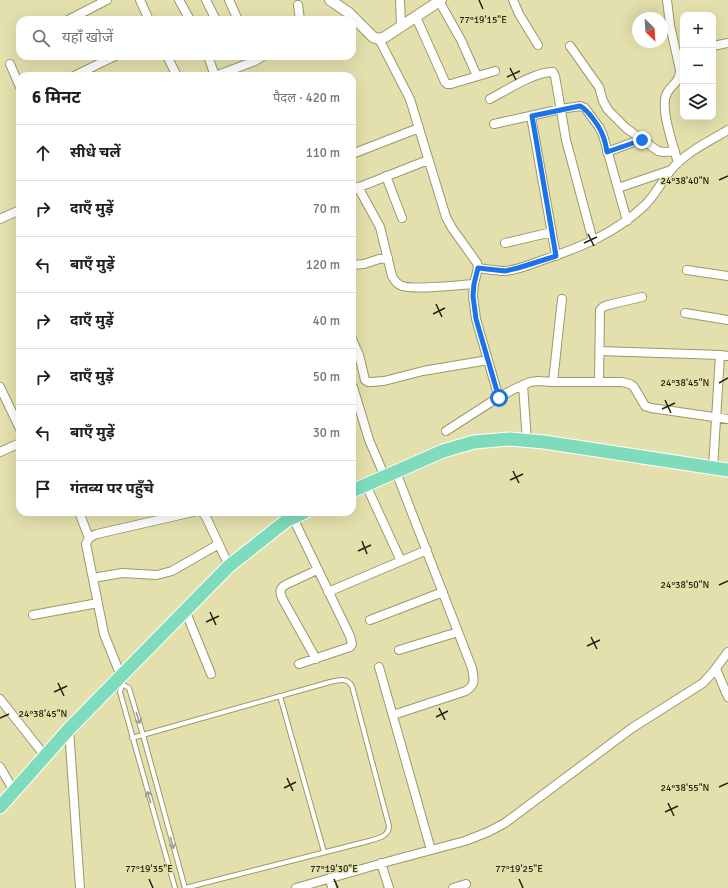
<!DOCTYPE html>
<html lang="hi">
<head>
<meta charset="utf-8">
<style>
  body { margin:0; font-family:Signika,"Noto Sans Devanagari",sans-serif; background:#f2f2f2; color:#202124 }
  .controls { position:absolute; right:12px; top:12px; display:grid; overflow:hidden; border-radius:8px; box-shadow:0 4px 16px #0002 }
  .controls button { width:36px; height:36px; display:grid; place-items:center; padding:0; border:0; border-bottom:1px solid #e0e0e0; background:#fff; color:#202124; font:20px sans-serif }
  .compass { position:absolute; left:632px; top:12px; width:36px; height:36px; border-radius:50%; background:#fff; box-shadow:0 4px 16px #0002; rotate:155deg }
  .stop { position:absolute; width:12px; height:12px; margin:-9px; border:3px solid #1a73e8; border-radius:50%; background:#fff }
  .stop.end { background:#1a73e8; border-color:#fff; box-shadow:0 1px 4px #0008 }
  .list { margin:0; padding:0; list-style:none }
  h2 { display:flex; justify-content:space-between; align-items:center; height:52px; margin:0; padding:0 16px; font-size:17px }
  h2 small { font-size:13px; font-weight:400; color:#757577 }
  .list li { display:grid; grid-template-columns:26px 1fr auto; gap:12px; align-items:center; box-sizing:border-box; height:56px; padding:0 16px; border-top:1px solid #e0e0e0 }
  .list b { display:block; font-size:15px; white-space:nowrap }
  .list em { font-size:13px; font-style:normal; color:#757577 }
  .icon { flex:none; width:22px; height:22px; fill:none; stroke:currentColor; stroke-width:2; stroke-linecap:round; stroke-linejoin:round }
  .map { position:relative; flex:none; width:728px; height:888px; overflow:hidden }
  .search { position:absolute; background:#fff; box-shadow:0 4px 16px #0002; left:16px; top:16px; width:340px; height:44px; display:flex; align-items:center; gap:10px; box-sizing:border-box; padding:0 14px; border-radius:12px; color:#757577; font-size:15px }
  .panel { position:absolute; background:#fff; box-shadow:0 4px 16px #0002; left:16px; top:72px; width:340px; height:444px; border-radius:12px }
  .map>svg:first-child { display:block }
  .lines { fill:none; stroke-linecap:round; stroke-linejoin:round }
  .service-casing { stroke:#9c9968; stroke-width:6 }
  .minor-casing { stroke:#9c9968; stroke-width:10 }
  .tertiary-casing { stroke:#9c9968; stroke-width:12 }
  .primary-casing { stroke:#fff; stroke-width:15 }
  .service { stroke:#fff; stroke-width:4 }
  .minor { stroke:#fff; stroke-width:8 }
  .tertiary { stroke:#fff; stroke-width:10 }
  .primary { stroke:#7edcbd; stroke-width:13 }
  .oneway { stroke:#9d9c93 }
  .route { stroke:#1a73e8; stroke-width:5 }
  .ticks { fill:none; stroke:#252410; stroke-width:1.5 }
  .ticks-label { font-size:10px; text-anchor:middle; fill:#252410; stroke:#e3e0ad; stroke-width:3; stroke-linejoin:round; paint-order:stroke }
</style>
</head>
<body>
<div class="map">
<svg width="728" height="888" viewBox="0 0 728 888">
  <rect width="100%" height="100%" fill="#e3e0ad"/>
  <g class="lines">
    <g class="service-casing">
      <path id="service" d="M121 679 122 684 120 692 175 888
        M122 684 129 688 143 735 185 888
        M280 696 324 852
        M132 738 330 682C338 680 347 677 352 686L389 826C389 838 374 839 365 842L185 888"/>
    </g>
    <g class="minor-casing">
      <path id="minor" d="M140 0 149 20
        M179 0 190 20
        M206 0 216 20
        M229 0 238 20
        M400 0 401 26
        M513 0 519 14 538 45
        M667 0 670 25 680 70C680 82 672 84 667 93 659 108 674 147 678 163
        M439 1 461 40 477 76
        M298 5 300 20
        M416 17 445 82 447 84H451L495 71
        M68 20 107 0
        M379 39 410 99 446 217 452 228 477 263 478 268 474 284 473 296 476 319 499 398
        M570 46 599 87 603 101 608 110 626 128 658 151 664 152 675 151
        M713 46 728 43
        M167 56 177 76
        M208 56 215 76
        M10 64 20 87
        M74 76 115 56
        M215 76 255 61 263 56
        M490 99C505 91 536 71 553 72L555 76 566 140 593 241
        M531 116 556 256
        M494 124 561 109 580 106 585 108 599 127 603 135 627 221
        M607 152 642 139
        M352 154 419 128
        M386 176 402 218
        M358 187 380 227 392 276C394 280 396 283 400 285 409 291 460 285 474 284
        M618 188 671 170
        M352 190 428 160
        M0 219 20 210
        M505 243 552 232
        M352 265 364 264 379 259 388 258
        M478 268C487 269 496 271 505 271 518 270 531 264 543 260 581 247 614 234 644 206 655 196 661 182 671 170 686 152 708 142 728 130
        M687 270 728 276
        M685 313 728 320
        M352 339 359 355 365 380 368 382H371L384 381 423 371 488 360
        M600 351 720 355 728 356
        M553 382 562 299
        M599 382 600 310 603 307 608 305 642 297
        M523 385 527 441
        M0 387 20 429
        M353 387 369 440 385 477
        M446 431 491 402 512 390 530 382 538 381 553 382H622L630 384 634 387 645 406 651 408 728 419
        M0 452 20 443
        M713 468 720 355
        M366 485 401 561
        M79 512 89 538
        M202 512 206 517 229 566
        M293 518 350 636 352 644 350 647 299 664
        M93 578 122 573 157 575 172 571 219 544
        M328 592 427 550
        M185 610 211 674
        M33 615 98 603
        M370 620 443 592
        M399 650 458 632
        M316 659 282 598C280 592 279 589 285 585L317 570
        M379 667 431 850
        M716 669 728 697
        M121 676 104 634 86 544C88 538 91 536 97 534L193 512
        M0 699 45 756
        M393 715 466 691C476 684 474 680 472 668L396 472
        M69 729 80 888
        M0 767 14 791
        M381 863 389 888
        M330 878 332 888
        M296 888 390 861 465 841 488 832 505 823 632 728 703 683 713 672 728 652
        M453 888 466 884"/>
    </g>
    <g class="tertiary-casing">
      <path id="tertiary" d="M330 0 349 13 373 37 379 39 385 37 441 0"/>
    </g>
    <g class="primary-casing">
      <path id="primary" d="M352 491 443 451 474 442 510 439 544 442 728 470
        M0 807 69 729 229 566 286 521 305 512"/>
    </g>
    <use href="#service" class="service"/>
    <use href="#minor" class="minor"/>
    <use href="#tertiary" class="tertiary"/>
    <use href="#primary" class="primary"/>
  </g>
  <defs><path id="oneway-shaft" d="M-6 0H5M1.5-3L5.5 0L1.5 3" fill="none" stroke-width="1.6" stroke-linecap="round" stroke-linejoin="round"/></defs>
  <g class="oneway">
    <use href="#oneway-shaft" transform="translate(138 718) rotate(73)"/>
    <use href="#oneway-shaft" transform="translate(149 797) rotate(-106)"/>
    <use href="#oneway-shaft" transform="translate(172 843) rotate(75)"/>
  </g>
  <g class="lines">
    <path class="route" d="M499 398 476 319 473 296 474 284 478 268 505 271 518 268 556 256 532 116 580 106C588 110 600 127 603 136 605 141 606 146 607 152L642 140"/>
  </g>
  <path class="ticks" d="M479 0 483 9M510 68 516 80M507 77 520 71M719 180 728 176M588 234 594 246M584 243 597 237M436 304 442 317M433 314 445 308M719 383 728 378M665 400 671 413M662 409 675 403M513 471 519 483M510 480 523 474M362 541 367 554M358 551 371 545M719 585 728 581M210 612 216 625M206 622 219 616M591 637 597 649M587 646 600 640M58 683 64 696M54 692 67 686M439 708 445 720M436 717 448 711M0 718 9 714M287 778 293 791M719 787 728 783M284 788 296 782M668 803 674 816M665 812 678 806M149 879 153 888M334 879 338 888M519 879 523 888"/>
  <g class="ticks-label">
    <text x="483" y="23">77°19'15"E</text>
    <text x="685" y="184">24°38'40"N</text>
    <text x="685" y="386">24°38'45"N</text>
    <text x="685" y="588">24°38'50"N</text>
    <text x="43" y="717">24°38'45"N</text>
    <text x="685" y="791">24°38'55"N</text>
    <text x="149" y="872">77°19'35"E</text>
    <text x="334" y="872">77°19'30"E</text>
    <text x="519" y="872">77°19'25"E</text>
  </g>
</svg>
<div class="controls">
<button>+</button>
<button>−</button>
<button><svg class="icon" aria-label="layers" viewBox="0 0 24 24"><path d="M12 4l9 5-9 5-9-5zM3 14l9 5 9-5"/></svg></button>
</div>
<svg class="compass" viewBox="-18 -18 36 36"><path d="M0-13l5 13h-10z" fill="#e53935"/><path d="M0 13l5-13h-10z" fill="#757577"/></svg>
<div class="stop" style="left:499px;top:398px"></div>
<div class="stop end" style="left:642px;top:140px"></div>
<div class="search"><svg class="icon" aria-label="search" viewBox="0 0 24 24"><circle cx="10" cy="10" r="6"/><path d="M15 15l6 6"/></svg>यहाँ खोजें</div>
<section class="panel">
<h2>6 मिनट<small>पैदल · 420 m</small></h2>
<ul class="list">
<li><svg class="icon" aria-label="ahead" viewBox="0 0 24 24"><path d="M12 20V5M6 11l6-6 6 6"/></svg><div><b>सीधे चलें</b></div><em>110 m</em></li>
<li><svg class="icon" aria-label="right" viewBox="0 0 24 24"><path d="M7 20v-9h11M14 6l5 5-5 5"/></svg><div><b>दाएँ मुड़ें</b></div><em>70 m</em></li>
<li><svg class="icon" aria-label="left" viewBox="0 0 24 24"><path d="M17 20v-9H6M10 6l-5 5 5 5"/></svg><div><b>बाएँ मुड़ें</b></div><em>120 m</em></li>
<li><svg class="icon" aria-label="right" viewBox="0 0 24 24"><path d="M7 20v-9h11M14 6l5 5-5 5"/></svg><div><b>दाएँ मुड़ें</b></div><em>40 m</em></li>
<li><svg class="icon" aria-label="right" viewBox="0 0 24 24"><path d="M7 20v-9h11M14 6l5 5-5 5"/></svg><div><b>दाएँ मुड़ें</b></div><em>50 m</em></li>
<li><svg class="icon" aria-label="left" viewBox="0 0 24 24"><path d="M17 20v-9H6M10 6l-5 5 5 5"/></svg><div><b>बाएँ मुड़ें</b></div><em>30 m</em></li>
<li><svg class="icon" aria-label="arrive" viewBox="0 0 24 24"><path d="M6 21V4h12l-3 4 3 4H6"/></svg><div><b>गंतव्य पर पहुँचे</b></div></li>
</ul>
</section>
</div>
</body>
</html>
